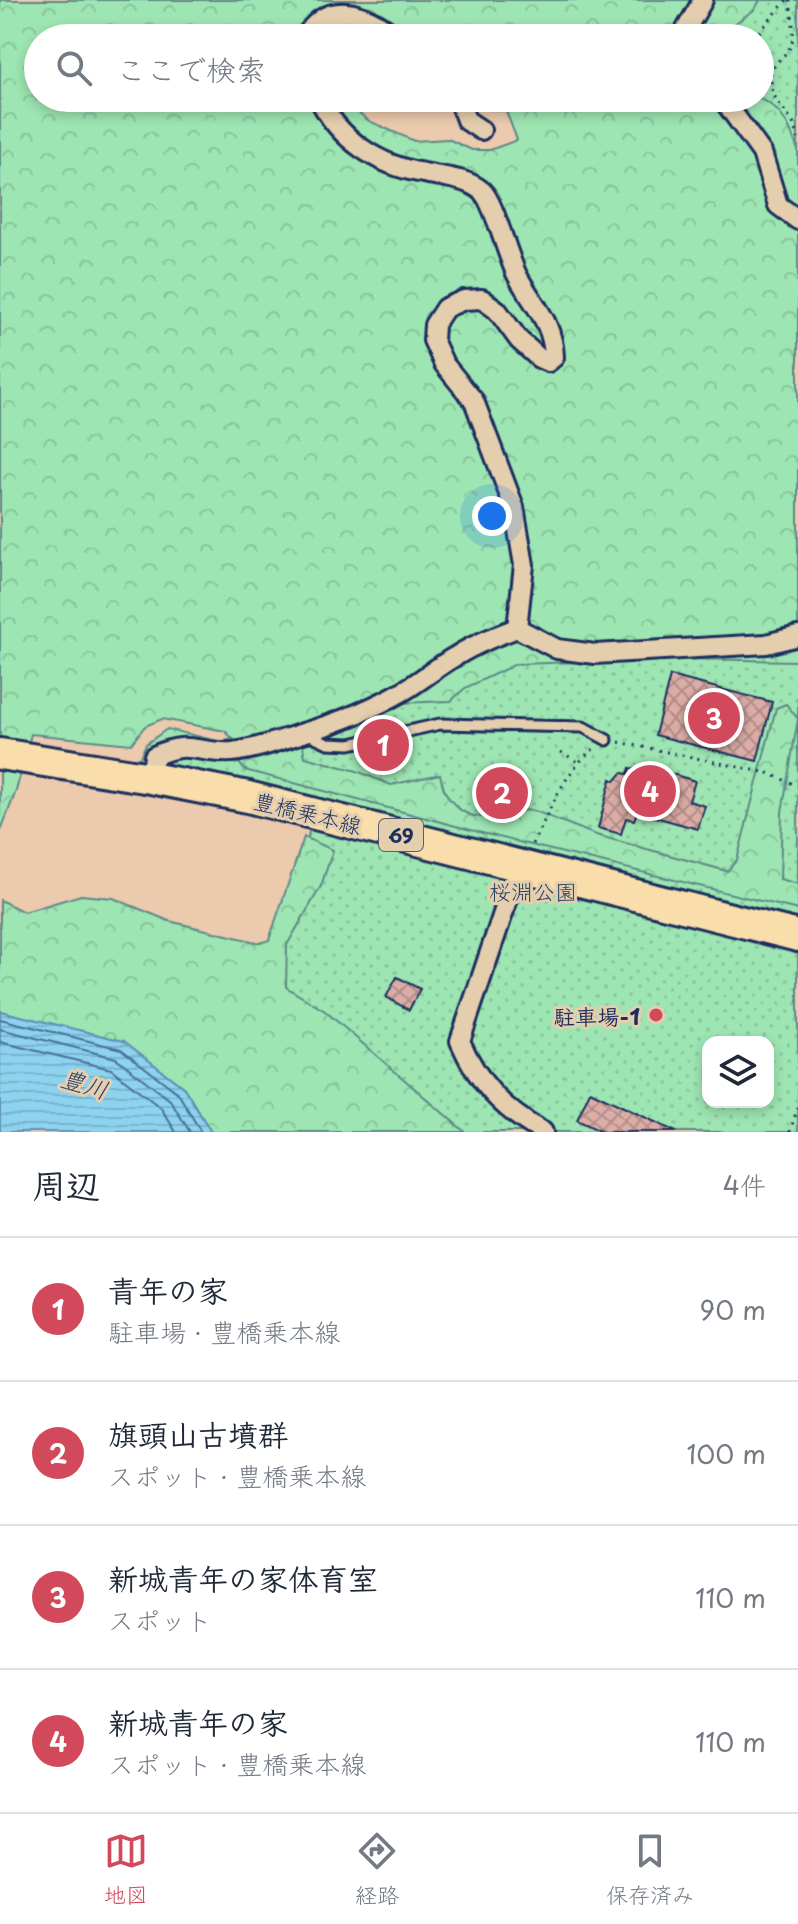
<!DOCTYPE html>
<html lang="ja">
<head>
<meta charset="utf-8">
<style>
  body { margin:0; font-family:"Playpen Sans","Klee One",sans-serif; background:#f2f2f3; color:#1f2937 }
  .controls { position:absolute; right:24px; bottom:24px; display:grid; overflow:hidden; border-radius:16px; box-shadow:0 4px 12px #0003 }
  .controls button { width:72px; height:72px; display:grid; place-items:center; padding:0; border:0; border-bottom:2px solid #e0e1e3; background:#fff; color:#1f2937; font:40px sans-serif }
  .you { position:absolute; left:492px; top:516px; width:28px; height:28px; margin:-20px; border:6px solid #fff; border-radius:50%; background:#1a73e8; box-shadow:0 0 0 12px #1a73e833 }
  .badge { display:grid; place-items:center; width:52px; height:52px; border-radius:50%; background:#d1495b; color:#fff; font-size:26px; font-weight:700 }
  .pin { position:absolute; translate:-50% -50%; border:4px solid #fff; box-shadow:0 2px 8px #0006 }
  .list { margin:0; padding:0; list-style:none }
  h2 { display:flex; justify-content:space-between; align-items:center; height:104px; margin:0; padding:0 32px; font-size:34px }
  h2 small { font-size:26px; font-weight:400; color:#747a83 }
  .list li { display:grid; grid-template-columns:52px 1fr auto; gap:24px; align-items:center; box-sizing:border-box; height:144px; padding:0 32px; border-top:2px solid #e0e1e3 }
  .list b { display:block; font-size:30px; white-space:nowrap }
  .list p { margin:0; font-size:26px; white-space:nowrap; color:#747a83 }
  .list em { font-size:26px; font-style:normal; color:#747a83 }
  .icon { flex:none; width:44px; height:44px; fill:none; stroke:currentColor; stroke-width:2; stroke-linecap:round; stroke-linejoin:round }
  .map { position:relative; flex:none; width:798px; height:1132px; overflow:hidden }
  .search { position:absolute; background:#fff; box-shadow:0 4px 12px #0003; left:24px; right:24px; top:24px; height:88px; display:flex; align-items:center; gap:20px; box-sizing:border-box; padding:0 28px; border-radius:44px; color:#747a83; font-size:30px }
  .sheet { height:680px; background:#fff }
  nav { display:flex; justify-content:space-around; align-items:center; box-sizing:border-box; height:112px; border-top:2px solid #e0e1e3; background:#fff; font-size:22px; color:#747a83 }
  nav a { display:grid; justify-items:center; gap:4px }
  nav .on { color:#d1495b }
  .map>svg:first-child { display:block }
  .green { fill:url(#green-dots); stroke:#5c8a88; stroke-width:2; fill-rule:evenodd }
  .forest { fill:url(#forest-crowns); stroke:#5c8a88; stroke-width:2 }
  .water { fill:url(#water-rules); stroke:#5f91b5; stroke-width:2 }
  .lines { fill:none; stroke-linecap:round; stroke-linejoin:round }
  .shore { stroke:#497098; stroke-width:2 }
  .building { fill:url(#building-cross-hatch); stroke:#1b2f5e; stroke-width:2 }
  .service-casing { stroke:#1b2f5e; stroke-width:15 }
  .minor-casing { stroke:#1b2f5e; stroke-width:24 }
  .primary-casing { stroke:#1b2f5e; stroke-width:36 }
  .path { stroke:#1b2f5e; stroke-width:3; stroke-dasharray:2 6; stroke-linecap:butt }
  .service { stroke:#e4cead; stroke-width:9 }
  .minor { stroke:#e4cead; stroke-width:18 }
  .primary { stroke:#f9deab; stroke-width:30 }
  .poi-dot { fill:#d1495b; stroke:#e4cead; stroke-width:3 }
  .labels { text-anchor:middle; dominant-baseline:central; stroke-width:6; stroke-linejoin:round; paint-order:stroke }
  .shield { fill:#e4cead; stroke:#575f76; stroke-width:2 }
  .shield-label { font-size:20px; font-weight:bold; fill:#1b2f5e }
  .street-label { font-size:22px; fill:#1b2f5e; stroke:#e4cead }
  .park-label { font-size:22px; fill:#284166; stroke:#e4cead }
  .poi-label { font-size:22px; font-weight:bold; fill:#1b2f5e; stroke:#e4cead; text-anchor:end }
  .water-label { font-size:24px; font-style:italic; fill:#263f6c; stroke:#e4cead }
</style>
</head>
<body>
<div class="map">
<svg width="798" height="1132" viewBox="0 0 798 1132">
  <defs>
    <pattern id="green-dots" width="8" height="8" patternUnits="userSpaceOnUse" patternTransform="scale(2)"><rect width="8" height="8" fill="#9de5b2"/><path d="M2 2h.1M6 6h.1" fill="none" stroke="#87c59c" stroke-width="1.8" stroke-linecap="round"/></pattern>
    <pattern id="forest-crowns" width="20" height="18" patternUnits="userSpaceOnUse" patternTransform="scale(2)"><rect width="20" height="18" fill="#9de5b2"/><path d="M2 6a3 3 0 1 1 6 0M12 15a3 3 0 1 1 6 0" fill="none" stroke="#87c59c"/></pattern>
    <pattern id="water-rules" width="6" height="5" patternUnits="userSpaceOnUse" patternTransform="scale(2)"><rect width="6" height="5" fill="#8dd2ef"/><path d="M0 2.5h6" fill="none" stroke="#79b5cf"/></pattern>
    <pattern id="building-cross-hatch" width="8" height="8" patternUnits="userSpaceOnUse" patternTransform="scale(2)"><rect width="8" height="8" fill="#dcada5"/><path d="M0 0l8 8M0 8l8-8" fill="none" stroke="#b28d8a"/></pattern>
  </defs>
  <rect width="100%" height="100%" fill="#ebcaae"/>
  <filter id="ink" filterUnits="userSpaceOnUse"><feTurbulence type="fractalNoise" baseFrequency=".0125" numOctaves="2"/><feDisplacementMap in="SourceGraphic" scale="16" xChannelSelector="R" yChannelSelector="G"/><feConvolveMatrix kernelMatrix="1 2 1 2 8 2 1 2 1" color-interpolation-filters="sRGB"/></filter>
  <g filter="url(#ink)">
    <path class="green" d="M744 0H798V211L737 98H760V38H713Z
      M493 620 798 643V1132H257V1008L319 799 136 765 146 744 167 729 222 742 370 694ZM708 1042H768V1102H708Z"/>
    <path class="forest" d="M0 0H760L755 9 719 35V38H38V98H345L344 101 369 121 414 141 448 139 472 150H490L517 140 506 111 489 109 474 98H758C782 107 790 128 798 150V661L680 659 516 664 465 688 451 701 400 703 370 699 300 727 305 757 357 771 391 785 440 774C443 789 446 797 457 807 481 829 507 806 535 811L596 835 727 871 737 860 776 708 786 704 798 719 782 812 780 879 798 884V910L486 834 245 770 239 763 236 742 225 731 162 719 145 726 131 744 31 734 16 791 0 833Z
      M304 837 333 850 321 886 287 945 286 987 325 1011 465 1132H211L184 1088 124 1042 0 1011V900L24 912 81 895 113 898 169 921 260 943 269 940Z"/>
    <path class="water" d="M0 1011 124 1041 184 1088 211 1132H0Z"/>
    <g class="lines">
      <path class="shore" d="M0 1019 121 1049 178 1093 201 1132
        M0 1029 116 1058 170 1100 190 1132
        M0 1042 111 1069 161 1108 176 1132"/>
    </g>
    <path class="building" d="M670 676 772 702 757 761 655 735Z
      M649 767 695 781 689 801 705 806 698 829 637 812 634 820 626 818 621 834 598 828 611 779 615 781 622 773 628 774 630 768 647 773Z
      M397 977 420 989 409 1010 386 997Z
      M590 1091 676 1132H602L577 1120Z"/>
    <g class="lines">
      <g class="service-casing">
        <path id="service" d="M306 733 328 743 350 744 440 724 583 727 607 740"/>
      </g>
      <g class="minor-casing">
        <path id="minor" d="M305 38C326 0 363 9 397 38
          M687 38 685 31 703 0
          M458 98 466 120 481 130
          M722 98 762 153 778 205 798 220
          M517 628 557 649 595 654 766 644 798 636
          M151 778 154 756C189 739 197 754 232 752 255 750 281 740 303 733 337 723 374 708 405 690 422 680 438 666 456 656 475 644 496 636 517 628L524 565 514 507 474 401 444 364 433 340 434 325 445 308 464 300 482 299 497 310 519 340 539 358 548 362 554 357C553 322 533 305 517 275 507 255 494 202 482 191 467 178 442 177 424 173 379 166 339 140 319 98
          M519 866 460 1041C478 1083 503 1110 543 1132"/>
      </g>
      <g class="primary-casing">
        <path id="primary" d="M0 754 151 778 248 797 798 936"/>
      </g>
      <path class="path" d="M790 0C791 14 796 32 791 45 784 61 770 59 771 83 772 105 797 117 798 139
        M754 38 787 0
        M619 742 768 773 798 786
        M561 752 578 762
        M532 844C550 812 564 770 595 748
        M790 1132 798 1106"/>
      <use href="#service" class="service"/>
      <use href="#minor" class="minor"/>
      <use href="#primary" class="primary"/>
    </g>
  </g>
  <circle class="poi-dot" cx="656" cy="1015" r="8"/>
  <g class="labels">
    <rect class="shield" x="379" y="819" width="44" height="32" rx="6"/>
    <g class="shield-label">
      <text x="401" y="835">69</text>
    </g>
    <g class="street-label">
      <text transform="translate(308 812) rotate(14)">豊橋乗本線</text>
    </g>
    <g class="park-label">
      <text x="533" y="890">桜淵公園</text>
    </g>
    <g class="poi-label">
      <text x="640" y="1015">駐車場-1</text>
    </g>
    <g class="water-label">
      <text transform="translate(85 1083) rotate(17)">豊川</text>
    </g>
  </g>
</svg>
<div class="controls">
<button><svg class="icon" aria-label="layers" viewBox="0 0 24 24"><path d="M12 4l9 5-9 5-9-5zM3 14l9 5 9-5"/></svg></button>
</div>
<div class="you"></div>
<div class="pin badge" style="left:383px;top:745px">1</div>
<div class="pin badge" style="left:502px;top:793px">2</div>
<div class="pin badge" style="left:714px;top:718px">3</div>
<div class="pin badge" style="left:650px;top:791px">4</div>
<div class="search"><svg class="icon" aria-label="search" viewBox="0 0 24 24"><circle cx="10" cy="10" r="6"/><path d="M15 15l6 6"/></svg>ここで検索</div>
</div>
<section class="sheet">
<h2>周辺<small>4件</small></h2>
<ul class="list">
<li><span class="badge">1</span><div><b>青年の家</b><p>駐車場 · 豊橋乗本線</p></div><em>90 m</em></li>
<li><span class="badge">2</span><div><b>旗頭山古墳群</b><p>スポット · 豊橋乗本線</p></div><em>100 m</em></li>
<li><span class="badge">3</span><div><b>新城青年の家体育室</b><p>スポット</p></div><em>110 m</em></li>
<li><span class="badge">4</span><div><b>新城青年の家</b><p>スポット · 豊橋乗本線</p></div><em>110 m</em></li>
</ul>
</section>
<nav>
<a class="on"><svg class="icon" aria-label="map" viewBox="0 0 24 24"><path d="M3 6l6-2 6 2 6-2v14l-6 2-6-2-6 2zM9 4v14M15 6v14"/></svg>地図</a>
<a><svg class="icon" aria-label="directions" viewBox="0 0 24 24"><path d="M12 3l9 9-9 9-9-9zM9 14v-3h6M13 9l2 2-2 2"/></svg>経路</a>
<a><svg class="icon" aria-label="saved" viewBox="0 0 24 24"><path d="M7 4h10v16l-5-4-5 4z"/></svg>保存済み</a>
</nav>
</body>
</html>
